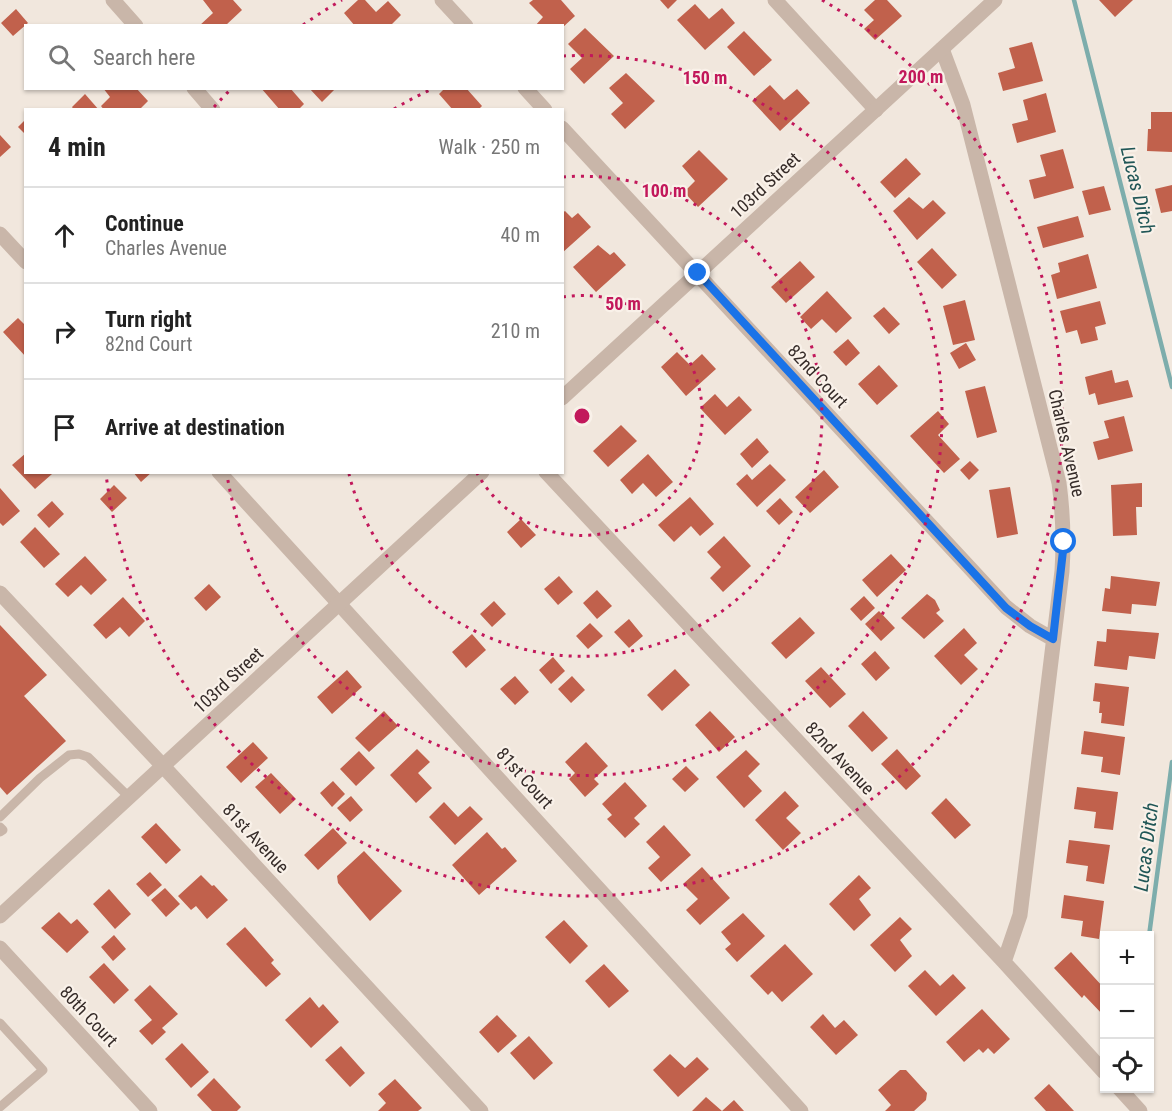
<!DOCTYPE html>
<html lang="en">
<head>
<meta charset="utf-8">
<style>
  body { margin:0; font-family:"Roboto Condensed",sans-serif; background:#f2f2f2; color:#222 }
  .controls { position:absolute; right:18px; bottom:18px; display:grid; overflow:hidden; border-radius:0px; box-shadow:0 2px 4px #0004 }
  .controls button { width:54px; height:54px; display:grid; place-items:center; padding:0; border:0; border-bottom:2px solid #e0e0e0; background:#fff; color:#222; font:30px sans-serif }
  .stop { position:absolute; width:18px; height:18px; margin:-14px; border:4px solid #1a73e8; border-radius:50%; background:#fff }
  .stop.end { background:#1a73e8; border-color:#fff; box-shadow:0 2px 6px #0008 }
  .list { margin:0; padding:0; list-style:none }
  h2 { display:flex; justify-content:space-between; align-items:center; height:78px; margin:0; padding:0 24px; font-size:26px }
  h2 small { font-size:20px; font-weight:400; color:#767676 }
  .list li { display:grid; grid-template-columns:39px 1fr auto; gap:18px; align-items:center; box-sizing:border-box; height:96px; padding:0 24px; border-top:2px solid #e0e0e0 }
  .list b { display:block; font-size:22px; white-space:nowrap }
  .list p { margin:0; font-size:20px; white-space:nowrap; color:#767676 }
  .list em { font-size:20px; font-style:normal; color:#767676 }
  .icon { flex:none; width:33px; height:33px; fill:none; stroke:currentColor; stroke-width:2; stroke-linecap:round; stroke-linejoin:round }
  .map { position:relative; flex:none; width:1172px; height:1111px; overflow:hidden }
  .search { position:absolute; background:#fff; box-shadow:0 2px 4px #0004; left:24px; top:24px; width:540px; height:66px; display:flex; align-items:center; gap:15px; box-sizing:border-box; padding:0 21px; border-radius:0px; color:#767676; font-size:22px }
  .panel { position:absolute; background:#fff; box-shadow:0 2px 4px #0004; left:24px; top:108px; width:540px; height:366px; border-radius:0px }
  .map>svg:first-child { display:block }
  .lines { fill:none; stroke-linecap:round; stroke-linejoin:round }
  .stream { stroke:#7dadac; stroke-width:4.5 }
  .building { fill:#c1614c }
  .service { stroke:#c9b6a9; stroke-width:9 }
  .minor { stroke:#c9b6a9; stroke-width:15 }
  .tertiary { stroke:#c9b6a9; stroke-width:15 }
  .route { stroke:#1a73e8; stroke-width:8 }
  .ring { fill:none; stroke:#c2185b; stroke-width:3; stroke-dasharray:3 6 }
  .labels { text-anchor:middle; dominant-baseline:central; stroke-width:4.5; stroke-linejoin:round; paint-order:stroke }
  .street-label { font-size:18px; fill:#362c29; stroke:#f9f1e9 }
  .water-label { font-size:20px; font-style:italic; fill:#205656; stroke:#f9f1e9 }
  .centre { fill:#c2185b; stroke:#f9f1e9; stroke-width:3 }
  .ring-label { font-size:18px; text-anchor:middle; font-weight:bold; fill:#c2185b; stroke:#f9f1e9; stroke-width:4.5; stroke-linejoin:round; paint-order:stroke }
</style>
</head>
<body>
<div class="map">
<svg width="1172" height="1111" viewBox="0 0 1172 1111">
  <rect width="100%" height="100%" fill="#f1e7dd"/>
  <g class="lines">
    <path class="stream" d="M1074 0 1172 387
      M1149 936 1172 762"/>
  </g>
  <path class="building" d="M203 0H233L242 10 225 26H199L213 13Z
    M358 0H365L376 12 388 1 401 15 390 26H355L344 13Z
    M533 0H561L575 16 562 28V26H535L543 17 529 3Z
    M660 0H677L668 9Z
    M875 0H887L902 16 875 40 864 29 874 20 864 10Z
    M1099 0H1133L1115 17Z
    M695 4 709 19 722 8 735 23 705 50 677 20Z
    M16 9 28 23 13 36 1 23Z
    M585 28 614 56 584 84 570 69 582 58 568 44Z
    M744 31 772 60 754 76 727 47Z
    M1032 42 1043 81 1003 91 998 73 1015 68 1009 48Z
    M626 73 655 101 625 129 611 114 623 103 609 88Z
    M770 85 784 100 797 89 810 103 780 131 752 101Z
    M103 88H136L148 101 139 110H104L101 106 110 97Z
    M261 88H290L304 104 298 110H280Z
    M309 88H336L322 102Z
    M445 88H466L482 106 478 110H453L439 94Z
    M1046 93 1056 132 1017 143 1012 124 1028 120 1023 100Z
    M85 94 99 110H74L72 107Z
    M1151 112H1172V152L1147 151 1148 129H1151Z
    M26 119V135L18 127Z
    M0 135 11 147 0 157Z
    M1063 149 1074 188 1034 199 1029 180 1046 176 1040 155Z
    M699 150 728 179 698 207 684 192 695 181 682 166Z
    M906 158 921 174 895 198 880 182Z
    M1172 185V211L1161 213 1155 189Z
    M1104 186 1111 210 1089 215 1082 191Z
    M909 197 923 209 933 200 946 213 917 240 893 211Z
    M565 211 572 218 578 213 591 227 562 253V213Z
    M1078 216 1084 237 1043 248 1037 227Z
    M598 245 610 255 614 252 626 265 596 292 573 267Z
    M932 248 957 275 942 289 917 262Z
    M1088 254 1097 288 1057 299 1051 275 1060 272 1058 263Z
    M800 261 815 277 786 303 771 287Z
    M827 291 852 318 836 333 822 319 811 329 800 317Z
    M965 300 975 340 953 345 943 306Z
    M1100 301 1106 324 1095 327 1098 340 1081 344 1077 330 1066 333 1060 311Z
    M884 307 900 324 889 334 873 316Z
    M18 318 26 326V357L3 332Z
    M848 339 860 353 846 366 833 352Z
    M966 343 976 360 959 369 950 353Z
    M677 352 690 365 702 354 716 369 686 396 661 367Z
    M879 365 898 386 877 405 858 384Z
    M1112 370 1115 383 1128 380 1133 397 1098 405 1095 393 1089 395 1085 377Z
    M985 386 997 432 977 438 965 391Z
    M715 394 727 407 739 396 752 410 725 435 700 408Z
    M938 411 949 424 938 435 960 459 944 473 910 436Z
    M1124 416 1133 451 1098 460 1093 442 1109 438 1104 421Z
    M621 425 637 441 608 467 593 451Z
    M757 438 769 452 752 468 740 454Z
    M26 453V472L52 474 35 489 12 465Z
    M648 454 673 482 656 497 643 483 632 494 620 480Z
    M970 461 979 470 969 480 960 470Z
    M770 464 786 480 757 507 736 484 747 474 752 480Z
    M824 470 839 487 810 513 795 497Z
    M133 472H152L141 482Z
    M1142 483V507H1136L1137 535 1113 536 1111 485Z
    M114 485 127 498 112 512 100 499Z
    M1010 487 1018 534 997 538 989 490Z
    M0 488 20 511 3 526 0 523Z
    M690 497 714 524 700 536 691 526 674 542 658 525Z
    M780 498 793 512 779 525 766 511Z
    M52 501 64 514 49 528 37 515Z
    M521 519 536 535 521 548 507 532Z
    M35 527 60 554 44 568 20 542Z
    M724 536 751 566 723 592 710 578 721 567 707 552Z
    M891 554 906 570 877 597 862 580Z
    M85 556 107 580 91 595 81 585 68 597 55 584Z
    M559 576 573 592 558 605 544 589Z
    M1111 576 1160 582 1156 606 1132 604 1131 614 1102 611 1105 588 1110 589Z
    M209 584 221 597 206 611 194 598Z
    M597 590 612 606 597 619 583 603Z
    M927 594 935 600 940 610 936 613 944 621 924 639 901 618Z
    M864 596 875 608 861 621 850 609Z
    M123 597 145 621 129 637 120 627 106 639 93 625Z
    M494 601 506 614 492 627 480 614Z
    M879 611 895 628 881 641 865 624Z
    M800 617 815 633 786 659 771 643Z
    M629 619 643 636 629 648 614 632Z
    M590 623 603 636 588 649 576 636Z
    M0 625 47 675 24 696 66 741 7 795 0 787Z
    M964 628 977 643 964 655 978 669 961 685 934 656Z
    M1107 629 1159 633 1155 659 1129 656 1127 670 1094 666 1097 641 1106 642Z
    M472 634 486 650 466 668 452 652Z
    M875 651 890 668 876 681 861 664Z
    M553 657 565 671 551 684 539 670Z
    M821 667 846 694 830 708 805 681Z
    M675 669 690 685 662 711 647 695Z
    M347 670 362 687 332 714 317 697Z
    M515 676 529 692 515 705 500 689Z
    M572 676 585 690 571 703 558 689Z
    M1095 683 1129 687 1124 726 1101 723 1102 713H1099L1100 702 1093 701Z
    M384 711 398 726 369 752 355 738Z
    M710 711 735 737 719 752 695 725Z
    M863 711 888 738 872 752 848 726Z
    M1084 731 1125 737 1120 775 1101 772 1103 757 1081 754Z
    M253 742 268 758 241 783 226 767Z
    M586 742 608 766 594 779 599 784 585 797 569 779 575 773 565 762Z
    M417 749 430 762 418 773 432 788 416 803 390 775Z
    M897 749 921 776 906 790 881 764Z
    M746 750 760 764 748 776 762 791 744 808 716 777Z
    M359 751 375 768 356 786 340 769Z
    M686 766 699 779 685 792 672 779Z
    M271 773 296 799 280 814 255 787Z
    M333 781 345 794 332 807 320 793Z
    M625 782 647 806 634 818 640 824 625 838 607 819 612 815 602 804Z
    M1077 787 1118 792 1113 830 1094 828 1096 812 1074 809Z
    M785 791 799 806 786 818 801 833 783 850 755 820Z
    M351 796 363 810 350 822 337 808Z
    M946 798 971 825 955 839 931 813Z
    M444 802 458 817 470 806 483 819 455 845 429 817Z
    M156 823 181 850 166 864 141 837Z
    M664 825 691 855 661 882 648 868 660 857 646 842Z
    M333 828 347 843 318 870 304 855Z
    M487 832 502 849 505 847 517 861 479 895 452 865Z
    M1069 840 1110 845 1104 884 1086 881 1088 866 1066 863Z
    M364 851 402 891 370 921 338 883 337 876Z
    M702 867 730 898 700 925 686 910 698 899 683 884Z
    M150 872 162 885 148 897 136 884Z
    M201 875 212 886 214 885 228 900 207 919 196 906 191 910 178 896Z
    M859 875 871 888 859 899 871 915 854 931 829 904Z
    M165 888 180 904 166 917 151 900Z
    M109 889 131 914 115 929 93 904Z
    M1064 895 1104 901 1099 939 1081 936 1083 921 1061 918Z
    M59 912 71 924 77 919 89 932 67 953 41 928Z
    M743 913 765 936 737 962 725 949 731 944 721 932Z
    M900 917 912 929 900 940 912 956 895 972 870 945Z
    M564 920 588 946 570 964 545 937Z
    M245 927 274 960 271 963 281 974 266 987 226 944Z
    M114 935 126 949 113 961 101 947Z
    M785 944 813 974 782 1002 772 991 768 995 750 976Z
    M1071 952 1104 988V1016L1084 995 1082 998 1054 968Z
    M104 963 129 990 114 1004 89 977Z
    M604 964 629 991 609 1008 585 981Z
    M925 970 940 986 953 974 966 988 936 1016 908 986Z
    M150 985 178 1014 162 1028 166 1032 152 1045 139 1031 152 1020 134 1000Z
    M310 997 319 1008 323 1004 339 1022 311 1048 285 1020Z
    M982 1009 1010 1039 994 1054 988 1048 983 1053 979 1049 964 1062 946 1042Z
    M823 1014 835 1028 844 1020 858 1035 836 1055 810 1027Z
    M497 1015 517 1036 498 1053 479 1032Z
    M529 1036 553 1063 534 1080 510 1053Z
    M182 1043 209 1072 191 1088 165 1059Z
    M341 1046 365 1073 350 1087 325 1060Z
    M670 1054 685 1068 697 1057 709 1069 678 1097 653 1070Z
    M900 1070H906L927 1093 926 1100 914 1111H885L891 1105 878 1090Z
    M214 1078 241 1107 237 1111H212L197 1095Z
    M395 1079 422 1108 418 1111H378L386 1103 378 1094Z
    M1049 1084 1074 1111H1046L1034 1098Z
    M706 1097 722 1111 734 1100 744 1111H692Z"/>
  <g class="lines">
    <path class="service" d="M0 817 40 778 69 755 79 754 88 757 129 797
      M0 827 3 830 0 832
      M0 1023 43 1070 0 1107"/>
    <path class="minor" d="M113 0 136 26
      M442 0 466 26
      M775 0 876 110
      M942 49 963 105 1059 483C1063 513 1064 541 1062 571L1020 915 1004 962
      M194 88 213 110
      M525 88 545 110
      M562 128 1006 607 1030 626 1053 639
      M0 234 26 262
      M219 472 801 1111
      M546 472 1004 962 1104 1072
      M0 593 163 766 481 1111
      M0 948 150 1111
      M1119 1088 1140 1111"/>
    <path class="tertiary" d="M562 398 995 0
      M0 916 482 472"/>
  </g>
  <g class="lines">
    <path class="route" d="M698 273 1006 608 1030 626 1053 639 1064 542"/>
  </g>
  <g class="ring">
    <path d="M563 297A120 120 0 1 1 477 473"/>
    <path d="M563 177A240 240 0 1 1 349 474"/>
    <path d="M394 109A360 360 0 0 1 430 90M563 56A360 360 0 1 1 227 475"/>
    <path d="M214 107A480 480 0 0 1 231 89M303 25A480 480 0 0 1 342 0M822 0A480 480 0 1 1 106 474"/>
  </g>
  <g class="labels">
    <g class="street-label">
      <text transform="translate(765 185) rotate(-43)">103rd Street</text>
      <text transform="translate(818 376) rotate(47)">82nd Court</text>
      <text transform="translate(1067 443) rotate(77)">Charles Avenue</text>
      <text transform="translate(228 680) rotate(-43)">103rd Street</text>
      <text transform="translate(840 758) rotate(47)">82nd Avenue</text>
      <text transform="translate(525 778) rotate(48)">81st Court</text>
      <text transform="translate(256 838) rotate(47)">81st Avenue</text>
      <text transform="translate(89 1016) rotate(47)">80th Court</text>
    </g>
    <g class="water-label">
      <text transform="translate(1138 190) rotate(76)">Lucas Ditch</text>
      <text transform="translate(1146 847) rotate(-83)">Lucas Ditch</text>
    </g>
  </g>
  <circle cx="582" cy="416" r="9" class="centre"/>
  <g class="ring-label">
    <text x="921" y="83">200 m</text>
    <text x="705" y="84">150 m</text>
    <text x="664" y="197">100 m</text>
    <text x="623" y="310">50 m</text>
  </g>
</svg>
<div class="controls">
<button>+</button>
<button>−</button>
<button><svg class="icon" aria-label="locate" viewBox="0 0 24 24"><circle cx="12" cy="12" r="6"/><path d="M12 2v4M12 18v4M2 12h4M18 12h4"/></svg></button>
</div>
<div class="stop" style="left:1064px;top:542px"></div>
<div class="stop end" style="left:698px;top:273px"></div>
<div class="search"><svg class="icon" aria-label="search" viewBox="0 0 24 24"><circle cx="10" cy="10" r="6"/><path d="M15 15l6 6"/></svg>Search here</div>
<section class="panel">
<h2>4 min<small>Walk · 250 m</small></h2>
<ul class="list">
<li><svg class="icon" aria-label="ahead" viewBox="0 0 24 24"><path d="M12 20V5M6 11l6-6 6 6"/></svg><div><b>Continue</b><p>Charles Avenue</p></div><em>40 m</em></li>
<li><svg class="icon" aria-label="right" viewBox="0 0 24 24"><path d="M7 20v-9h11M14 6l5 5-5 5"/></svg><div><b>Turn right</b><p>82nd Court</p></div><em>210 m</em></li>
<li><svg class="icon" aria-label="arrive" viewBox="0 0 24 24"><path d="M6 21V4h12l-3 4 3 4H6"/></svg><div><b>Arrive at destination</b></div></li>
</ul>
</section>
</div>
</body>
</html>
